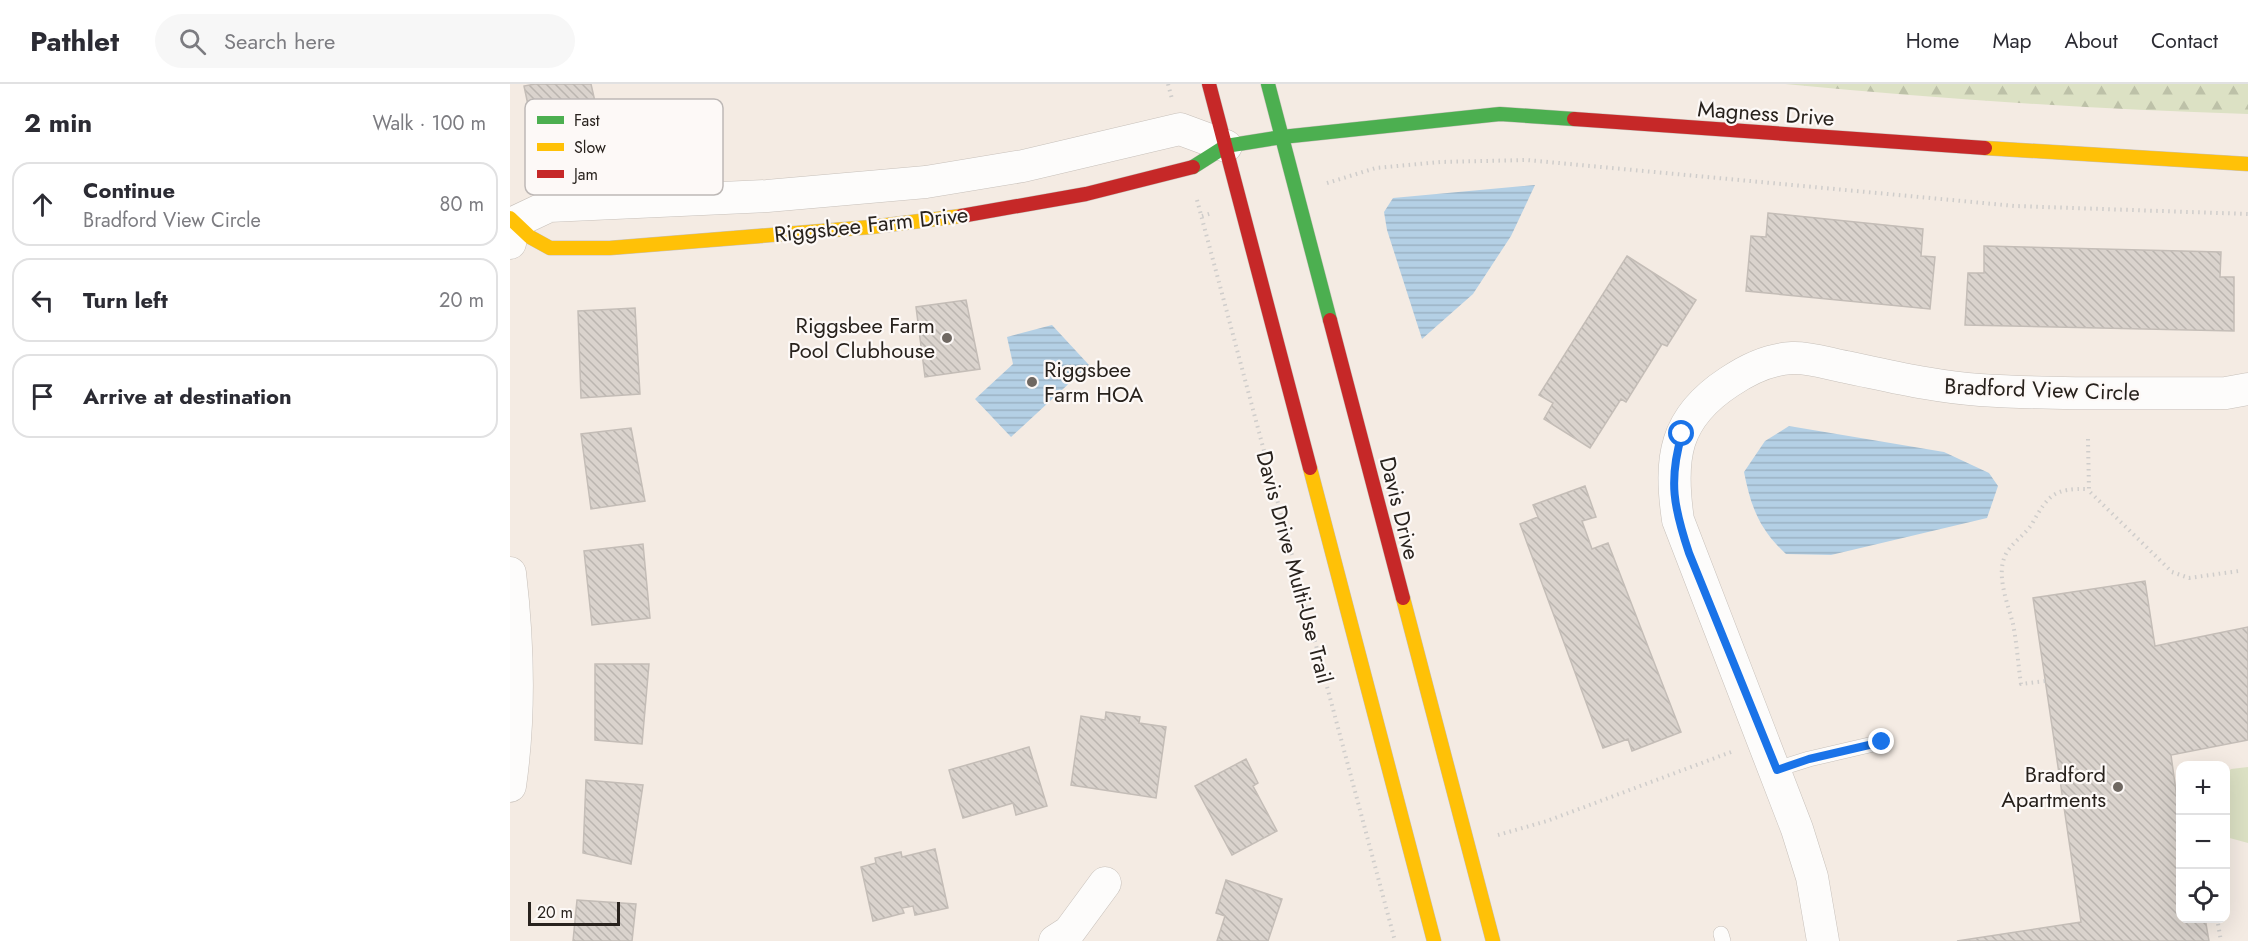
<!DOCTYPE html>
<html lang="en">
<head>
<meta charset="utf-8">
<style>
  body { margin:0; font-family:Jost,sans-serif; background:#f7f7f7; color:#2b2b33 }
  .controls { position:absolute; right:18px; bottom:18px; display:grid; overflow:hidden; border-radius:12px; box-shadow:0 6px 24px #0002 }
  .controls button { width:54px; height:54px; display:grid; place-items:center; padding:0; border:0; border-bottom:2px solid #e1e1e2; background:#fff; color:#2b2b33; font:30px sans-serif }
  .scale { position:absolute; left:18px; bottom:15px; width:92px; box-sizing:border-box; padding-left:6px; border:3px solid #28221d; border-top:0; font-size:16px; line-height:21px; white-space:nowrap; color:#28221d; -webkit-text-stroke:4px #fdf9f7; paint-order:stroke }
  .stop { position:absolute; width:18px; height:18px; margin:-14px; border:4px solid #1a73e8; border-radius:50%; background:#fff }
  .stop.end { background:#1a73e8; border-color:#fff; box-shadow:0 2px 6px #0008 }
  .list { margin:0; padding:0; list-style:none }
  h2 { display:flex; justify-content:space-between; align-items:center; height:78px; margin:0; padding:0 24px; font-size:26px }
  h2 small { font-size:20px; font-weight:400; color:#7c7c81 }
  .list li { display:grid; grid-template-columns:39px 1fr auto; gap:18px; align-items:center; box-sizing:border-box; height:84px; margin:0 12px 12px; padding:0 12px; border:2px solid #e1e1e2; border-radius:18px }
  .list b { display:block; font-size:22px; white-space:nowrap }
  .list p { margin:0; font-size:20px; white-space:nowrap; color:#7c7c81 }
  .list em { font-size:20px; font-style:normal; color:#7c7c81 }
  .icon { flex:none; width:33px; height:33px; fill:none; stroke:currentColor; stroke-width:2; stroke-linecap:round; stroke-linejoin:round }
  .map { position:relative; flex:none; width:1738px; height:857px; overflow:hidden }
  header { display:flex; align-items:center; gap:36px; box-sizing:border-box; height:84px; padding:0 30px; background:#fff; border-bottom:2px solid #e1e1e2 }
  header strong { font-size:28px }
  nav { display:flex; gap:33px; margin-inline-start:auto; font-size:21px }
  .search { width:420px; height:54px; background:#f7f7f7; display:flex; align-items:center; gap:15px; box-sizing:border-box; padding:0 21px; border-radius:33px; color:#7c7c81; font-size:22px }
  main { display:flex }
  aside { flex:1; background:#fff }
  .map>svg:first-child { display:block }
  .forest { fill:url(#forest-firs) }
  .pitch { fill:#dce1c4 }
  .water { fill:url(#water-rules) }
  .building { fill:url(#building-back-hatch); stroke:#c4bdb7; stroke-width:1.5 }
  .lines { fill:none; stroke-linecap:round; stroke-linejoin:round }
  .lane-casing { stroke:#c7c0ba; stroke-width:16 }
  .street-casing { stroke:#c7c0ba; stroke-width:33 }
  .fast-casing { stroke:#c7c0ba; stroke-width:15 }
  .slow-casing { stroke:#c7c0ba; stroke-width:15 }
  .jam-casing { stroke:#c7c0ba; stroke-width:15 }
  .path { stroke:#cfcdcb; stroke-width:4; stroke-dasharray:1.5 4.5; stroke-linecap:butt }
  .lane { stroke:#fdfcfb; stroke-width:15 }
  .street { stroke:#fdfcfb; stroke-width:32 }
  .fast { stroke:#4caf50; stroke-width:14 }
  .slow { stroke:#ffc107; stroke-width:14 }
  .jam { stroke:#c62828; stroke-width:14 }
  .route { stroke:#1a73e8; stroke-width:8 }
  .poi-dot { fill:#6f6862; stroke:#fdf9f7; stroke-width:2 }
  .labels { text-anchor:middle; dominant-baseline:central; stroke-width:4.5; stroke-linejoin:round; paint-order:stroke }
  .street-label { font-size:22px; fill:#28221d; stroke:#fdf9f7 }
  .poi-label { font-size:22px; fill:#28221d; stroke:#fdf9f7; text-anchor:end }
  .key { fill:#fdf9f7; stroke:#bdb8b6; stroke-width:1.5 }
  .key-label { font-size:16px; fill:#28221d }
</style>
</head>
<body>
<header>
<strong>Pathlet</strong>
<div class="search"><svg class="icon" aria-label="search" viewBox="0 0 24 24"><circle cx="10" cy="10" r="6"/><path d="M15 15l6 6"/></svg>Search here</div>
<nav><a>Home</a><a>Map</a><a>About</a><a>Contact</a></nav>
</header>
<main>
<aside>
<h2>2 min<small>Walk · 100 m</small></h2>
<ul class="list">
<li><svg class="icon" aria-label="ahead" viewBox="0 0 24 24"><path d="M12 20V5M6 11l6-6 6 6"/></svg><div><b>Continue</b><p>Bradford View Circle</p></div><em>80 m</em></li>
<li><svg class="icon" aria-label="left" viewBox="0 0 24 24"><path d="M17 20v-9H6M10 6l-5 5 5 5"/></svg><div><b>Turn left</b></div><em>20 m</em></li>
<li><svg class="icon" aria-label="arrive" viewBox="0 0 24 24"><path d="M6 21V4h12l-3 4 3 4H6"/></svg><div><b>Arrive at destination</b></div></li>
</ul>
</aside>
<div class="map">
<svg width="1738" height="857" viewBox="0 0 1738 857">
  <defs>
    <pattern id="forest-firs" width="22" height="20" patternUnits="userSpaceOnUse" patternTransform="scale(1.5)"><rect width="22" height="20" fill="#dce1c4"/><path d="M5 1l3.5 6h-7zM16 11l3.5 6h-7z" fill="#bdc1a8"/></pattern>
    <pattern id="water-rules" width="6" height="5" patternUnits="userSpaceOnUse" patternTransform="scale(1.5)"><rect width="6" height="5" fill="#b4d0e5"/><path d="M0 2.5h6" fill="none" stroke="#9bb2c4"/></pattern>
    <pattern id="building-back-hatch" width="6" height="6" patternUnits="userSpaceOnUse" patternTransform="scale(1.5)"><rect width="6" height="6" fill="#dad3cd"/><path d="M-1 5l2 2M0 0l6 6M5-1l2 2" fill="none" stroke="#bbb5b0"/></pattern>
  </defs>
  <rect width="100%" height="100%" fill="#f4ebe3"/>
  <path class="forest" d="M1275 0H1738V30C1583 25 1429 15 1275 0Z"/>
  <path class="pitch" d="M1738 683V759L1716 753V690L1721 685Z"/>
  <path class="water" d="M1025 101 1001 152 963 210 912 255 877 146 874 128 883 114Z
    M542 241 579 281 501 353 465 315 503 280 497 253Z
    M1279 342 1434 368 1479 389 1488 402 1477 434 1321 471 1276 470C1249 445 1241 423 1234 388L1255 357Z"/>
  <path class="building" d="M25 0H81L86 22 21 35 14 2Z
    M1258 129 1413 145 1411 172 1425 173 1420 225 1236 207 1241 152 1256 153Z
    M1474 162 1711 168 1710 193H1724V247L1455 241 1458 189H1474Z
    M1117 172 1186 216 1157 262 1152 260 1116 318 1111 315 1080 364 1034 335 1043 319 1029 311Z
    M456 216 470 285 415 293 406 223Z
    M125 224 130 310 71 314 68 227Z
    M121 344 135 417 81 425 71 350Z
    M1075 402 1086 433 1072 437 1082 465 1098 459 1171 648 1122 667 1118 655 1093 664 1010 440 1028 433 1023 421Z
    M133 460 140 534 82 541 74 467Z
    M1635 497 1645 562 1738 543V656L1661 671 1670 736V834H1695L1699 857H1447L1571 838 1523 514Z
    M85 580H139L132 660 85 656Z
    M596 628 630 633 629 639 656 643 646 714 561 701 571 632 595 636Z
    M519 663 537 722 506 731 503 719 453 734 439 686Z
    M736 675 748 699 743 702 767 747 722 771 685 702Z
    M76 696 133 701 121 780 73 769Z
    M425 765 438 824 405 831 403 822 392 824 394 829 363 837 351 783 366 779 365 774 391 768 392 773Z
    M716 796 772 815 758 857H707L715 832 706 829Z
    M67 816 126 820 122 857H63Z"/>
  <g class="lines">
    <g class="lane-casing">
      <path id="lane" d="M1267 685 1299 675 1372 658
        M1211 850 1213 857"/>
    </g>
    <g class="street-casing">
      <path id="street" d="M0 159 5 138 39 122 257 112 416 98 513 82 670 45 716 62
        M0 489C8 557 10 633 0 702
        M545 857 559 848 595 799
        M1313 857 1302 793 1287 745 1168 436C1159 374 1164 334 1219 298 1238 285 1259 275 1282 274 1299 273 1319 280 1336 283 1380 292 1424 303 1470 306 1551 311 1634 309 1716 309L1738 305"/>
    </g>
    <g class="fast-casing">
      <path id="fast" d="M758 0 820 236
        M683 83 716 62 772 53 990 30 1064 35"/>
    </g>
    <g class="slow-casing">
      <path id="slow" d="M1475 64 1738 80
        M0 134 20 153 40 164H100L361 143 451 132
        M800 384 924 857
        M893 514 983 857"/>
    </g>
    <g class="jam-casing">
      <path id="jam" d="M699 0 800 384
        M1064 35 1475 64
        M451 132 576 110 683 83
        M820 236 893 514"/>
    </g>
    <path class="path" d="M658 0 662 15
      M817 99 866 84 930 78 1017 76 1505 122 1738 130
      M687 116 885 857
      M692 132 702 129
      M1578 355 1579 407 1662 488 1679 494 1729 487
      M1535 597 1511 600C1508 580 1507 560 1503 540 1498 520 1486 492 1495 472 1500 460 1515 451 1522 440 1538 411 1544 404 1579 405
      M988 751 1037 737 1221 668
      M1707 834 1711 857"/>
    <use href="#lane" class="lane"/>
    <use href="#street" class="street"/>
    <use href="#fast" class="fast"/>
    <use href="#slow" class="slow"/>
    <use href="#jam" class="jam"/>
  </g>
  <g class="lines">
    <path class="route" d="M1172 350C1158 397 1164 424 1179 469L1267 686 1299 675 1372 658"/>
  </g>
  <g class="poi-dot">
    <circle cx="437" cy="254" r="6"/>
    <circle cx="522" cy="298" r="6"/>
    <circle cx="1608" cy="703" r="6"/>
  </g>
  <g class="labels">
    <g class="street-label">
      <text transform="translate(1256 29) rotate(4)">Magness Drive</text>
      <text transform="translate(361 140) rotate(-6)">Riggsbee Farm Drive</text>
      <text transform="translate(1532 305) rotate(2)">Bradford View Circle</text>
      <text transform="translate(890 424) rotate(76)">Davis Drive</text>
      <text transform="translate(785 483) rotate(75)">Davis Drive Multi-Use Trail</text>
    </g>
    <g class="poi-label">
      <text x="425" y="241">Riggsbee Farm<tspan x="425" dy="25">Pool Clubhouse</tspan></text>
      <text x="534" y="285" text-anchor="start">Riggsbee<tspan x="534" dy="25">Farm HOA</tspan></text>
      <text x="1596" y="690">Bradford<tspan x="1596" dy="25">Apartments</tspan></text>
    </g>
  </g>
  <rect x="15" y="15" width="198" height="96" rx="9" class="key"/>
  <rect x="27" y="32" width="27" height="8" fill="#4caf50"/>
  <rect x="27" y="59" width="27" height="8" fill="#ffc107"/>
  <rect x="27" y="86" width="27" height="8" fill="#c62828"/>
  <g class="key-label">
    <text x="64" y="42">Fast</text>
    <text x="64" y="69">Slow</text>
    <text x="64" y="96">Jam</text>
  </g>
</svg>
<div class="controls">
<button>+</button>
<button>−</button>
<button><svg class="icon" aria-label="locate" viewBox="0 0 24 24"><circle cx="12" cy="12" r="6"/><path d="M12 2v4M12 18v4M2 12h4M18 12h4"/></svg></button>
</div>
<div class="scale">20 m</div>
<div class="stop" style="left:1172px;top:350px"></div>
<div class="stop end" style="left:1372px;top:658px"></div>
</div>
</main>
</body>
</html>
